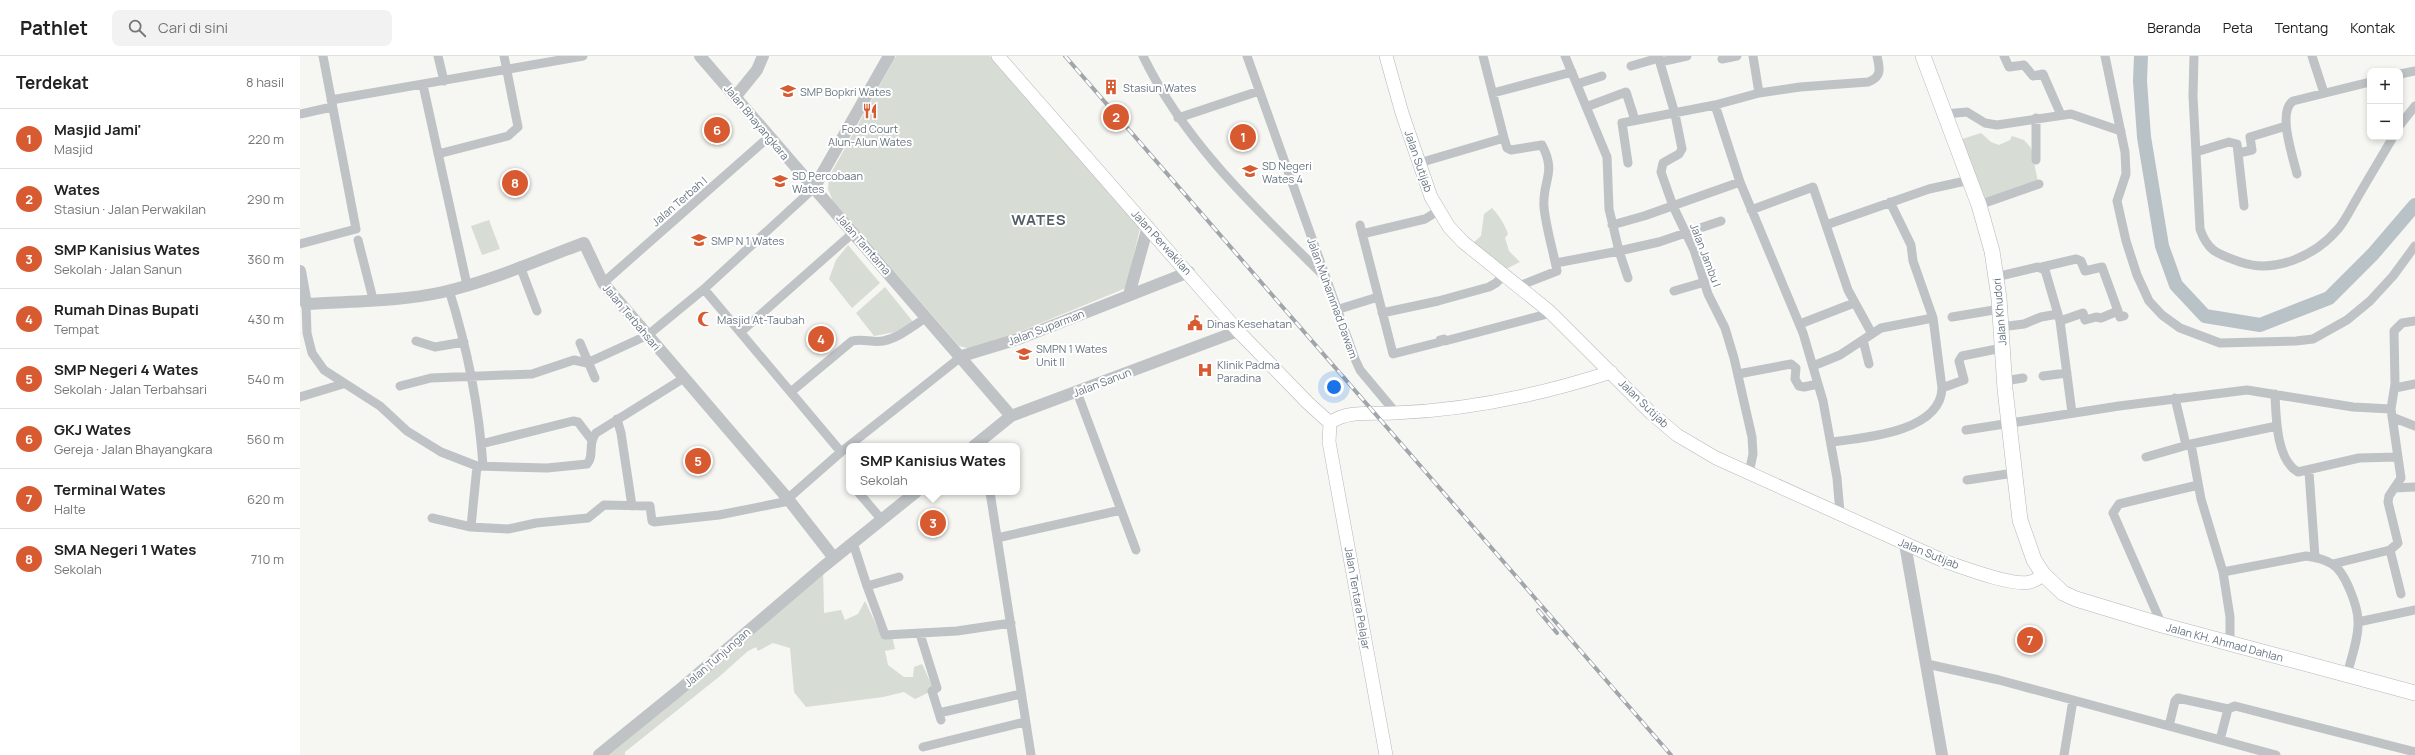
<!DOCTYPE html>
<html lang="id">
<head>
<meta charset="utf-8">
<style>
  body { margin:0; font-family:Manrope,sans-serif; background:#f2f2f2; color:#222 }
  .controls { position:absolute; right:12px; top:12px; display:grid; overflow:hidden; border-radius:8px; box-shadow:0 2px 6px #0003 }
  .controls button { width:36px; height:36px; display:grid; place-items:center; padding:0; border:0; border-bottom:1px solid #e0e0e0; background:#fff; color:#222; font:20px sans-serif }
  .you { position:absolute; left:1034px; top:331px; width:14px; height:14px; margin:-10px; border:3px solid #fff; border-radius:50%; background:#1a73e8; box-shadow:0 0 0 6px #1a73e833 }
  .badge { display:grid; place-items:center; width:26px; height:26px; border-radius:50%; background:#d75a31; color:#fff; font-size:13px; font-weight:700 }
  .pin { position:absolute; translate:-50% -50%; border:2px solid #fff; box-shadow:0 1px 4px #0006 }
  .popup { position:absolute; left:546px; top:387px; width:174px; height:52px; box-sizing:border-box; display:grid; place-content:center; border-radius:8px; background:#fff; filter:drop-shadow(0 1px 3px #0005); font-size:13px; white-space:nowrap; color:#767676 }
  .popup b { font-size:15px; color:#222 }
  .popup::after { content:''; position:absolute; left:50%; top:100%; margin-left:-8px; border:8px solid transparent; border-top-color:#fff }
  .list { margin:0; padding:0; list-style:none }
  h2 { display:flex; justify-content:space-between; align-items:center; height:52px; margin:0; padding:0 16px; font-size:17px }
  h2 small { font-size:13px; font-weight:400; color:#767676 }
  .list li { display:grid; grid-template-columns:26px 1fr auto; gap:12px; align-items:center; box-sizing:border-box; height:60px; padding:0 16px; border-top:1px solid #e0e0e0 }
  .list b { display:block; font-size:15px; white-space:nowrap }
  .list p { margin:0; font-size:13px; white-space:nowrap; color:#767676 }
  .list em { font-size:13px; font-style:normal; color:#767676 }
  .icon { flex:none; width:22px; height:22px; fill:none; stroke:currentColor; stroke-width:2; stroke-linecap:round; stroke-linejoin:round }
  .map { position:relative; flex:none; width:2115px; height:699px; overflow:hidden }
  header { display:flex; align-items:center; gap:24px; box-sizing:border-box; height:56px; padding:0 20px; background:#fff; border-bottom:1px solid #e0e0e0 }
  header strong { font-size:19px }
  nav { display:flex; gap:22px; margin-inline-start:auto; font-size:14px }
  .search { width:280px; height:36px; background:#f2f2f2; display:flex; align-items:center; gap:10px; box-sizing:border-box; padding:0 14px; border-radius:8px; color:#767676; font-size:15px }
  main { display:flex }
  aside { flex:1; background:#fff }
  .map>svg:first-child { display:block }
  .green { fill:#d7dcd4 }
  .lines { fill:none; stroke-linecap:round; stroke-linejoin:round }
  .river { stroke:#b8c2c7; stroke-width:14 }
  .secondary-casing { stroke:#b4b8bc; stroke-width:14 }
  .trunk-casing { stroke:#b4b7ba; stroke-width:16 }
  .minor { stroke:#bfc3c6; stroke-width:9 }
  .tertiary { stroke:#bfc3c6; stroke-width:12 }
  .secondary { stroke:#fff; stroke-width:13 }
  .trunk { stroke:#fff; stroke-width:15 }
  .rail-casing { stroke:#a1a6ab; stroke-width:4 }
  .rail { stroke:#fff; stroke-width:2.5; stroke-dasharray:8; stroke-linecap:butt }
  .labels { text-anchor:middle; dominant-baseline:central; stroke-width:4; stroke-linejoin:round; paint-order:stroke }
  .poi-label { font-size:11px; fill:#677581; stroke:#fff; text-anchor:start }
  .street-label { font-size:11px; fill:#677581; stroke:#fff }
  .district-label { font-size:15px; font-weight:bold; letter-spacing:1px; fill:#545e67; stroke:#fff }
</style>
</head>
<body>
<header>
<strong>Pathlet</strong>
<div class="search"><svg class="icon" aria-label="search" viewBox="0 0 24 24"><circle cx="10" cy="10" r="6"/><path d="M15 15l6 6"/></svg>Cari di sini</div>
<nav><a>Beranda</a><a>Peta</a><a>Tentang</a><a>Kontak</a></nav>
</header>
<main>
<aside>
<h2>Terdekat<small>8 hasil</small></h2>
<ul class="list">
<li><span class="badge">1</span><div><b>Masjid Jami'</b><p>Masjid</p></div><em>220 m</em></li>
<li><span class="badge">2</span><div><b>Wates</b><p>Stasiun · Jalan Perwakilan</p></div><em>290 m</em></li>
<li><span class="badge">3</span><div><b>SMP Kanisius Wates</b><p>Sekolah · Jalan Sanun</p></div><em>360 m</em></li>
<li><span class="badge">4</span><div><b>Rumah Dinas Bupati</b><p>Tempat</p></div><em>430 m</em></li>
<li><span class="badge">5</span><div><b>SMP Negeri 4 Wates</b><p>Sekolah · Jalan Terbahsari</p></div><em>540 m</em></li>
<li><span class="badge">6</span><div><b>GKJ Wates</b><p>Gereja · Jalan Bhayangkara</p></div><em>560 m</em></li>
<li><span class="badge">7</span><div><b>Terminal Wates</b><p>Halte</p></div><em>620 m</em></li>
<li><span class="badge">8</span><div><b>SMA Negeri 1 Wates</b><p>Sekolah</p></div><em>710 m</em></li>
</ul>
</aside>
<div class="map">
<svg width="2115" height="699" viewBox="0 0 2115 699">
  <rect width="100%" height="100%" fill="#f6f6f2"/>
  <path class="green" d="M596 0H690L840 172 826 232 675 294 659 290 533 145 528 133 529 121Z
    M1681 77 1691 86 1699 89 1710 84 1712 80 1724 84 1731 92 1738 126 1684 148 1659 84Z
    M1192 152C1199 159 1205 169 1208 178L1205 182 1209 195 1220 206 1206 213 1173 187 1181 180 1184 158Z
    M189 164 200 193 182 199 171 170Z
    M548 189 580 227 552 252 529 223 536 204Z
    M585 231 614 267 595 276 574 280 556 257Z
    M523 511 524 557 541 554 545 564 558 558 565 545 582 581 592 580 595 593 585 595 588 609 604 621H613L614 611 622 608 634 634 615 643 604 636 583 641 506 651 494 636 490 592 473 587 458 595 456 591 448 595 420 620 325 696V699H298Z"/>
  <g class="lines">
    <path class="river" d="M1841 0 1840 25 1844 81 1862 190 1876 229 1905 260 1960 269 2029 242 2073 198 2115 149"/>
    <g class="secondary-casing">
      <path id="secondary" d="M698 0 938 275 1008 347 1030 367
        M1086 0 1102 57 1131 141 1149 171 1163 186 1249 255 1351 357 1377 379 1416 402 1644 505C1662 511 1713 531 1730 526 1735 525 1739 522 1743 518
        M1086 699 1029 386 1030 367C1046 354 1074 358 1094 357 1169 354 1240 339 1311 316"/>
    </g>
    <g class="trunk-casing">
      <path id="trunk" d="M1623 0 1679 149 1692 195 1699 242 1705 333 1720 464 1734 504 1743 518 1763 537 1776 543 1862 569 2115 637"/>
    </g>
    <path class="minor" d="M138 0 144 25
      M843 0C885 87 956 153 1024 220
      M947 0 1055 303 1060 314 1096 357
      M1265 0 1307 101 1309 153 1319 195 1359 186 1421 165
      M1358 0 1375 58 1382 93 1379 98 1363 107 1361 116 1373 150 1394 194 1408 238 1425 272 1434 302 1452 381 1453 398 1449 417
      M1453 0 1459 37
      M1704 0 1709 11 1724 9 1733 20 1743 18 1761 59
      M1805 0 1825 96 1826 118 1817 145 1826 185 1837 219 1849 245 1862 259 1880 272 1920 287 1996 285 2013 283 2047 264 2070 245 2093 220 2115 190
      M1894 0 1893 40 1900 173C1908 196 1918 198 1940 206 1975 218 2015 200 2038 173 2045 165 2050 154 2056 144 2068 123 2081 102 2093 81
      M2012 0 2024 37
      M1422 3 1437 0
      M1360 6 1387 0
      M1331 10 1359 2
      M2100 18 2115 15
      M1277 28 1302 20
      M123 29 167 229
      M1193 37 1272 16
      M31 44 283 0
      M1415 49 1459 37 1500 31 1568 26C1582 21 1580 13 1577 0
      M1286 51 1326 36 1335 64
      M0 58 32 51
      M1645 58 1667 56 1685 67 1697 69 1771 58 1821 75
      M878 62 959 35
      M2100 69 2115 50
      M1204 82 1207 92 1211 94 1242 89C1257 117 1242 125 1244 151 1246 172 1253 194 1257 215L1219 230
      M1896 96 1929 86 1937 88 1944 150
      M1939 97 1952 94 1950 81 1986 70
      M138 98 208 80 218 71 204 0
      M1736 104V62
      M1119 107 1204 82 1183 0
      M1328 107 1322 67 1415 49 1440 126 1503 277 1523 345 1537 422 1540 457
      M1997 118C1993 101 1977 56 1993 45L2070 26
      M1590 146 1611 189 1613 205 1633 262
      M1679 149 1739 128
      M1451 154 1513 131 1548 234 1572 278
      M1060 169 1093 298 1140 286V284L1144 283 1145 285 1251 257
      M1312 169 1344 160 1440 126
      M1526 169 1629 133 1670 124
      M1062 178 1125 163 1138 155
      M58 184 73 243
      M0 188 56 173 23 0
      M1256 207 1319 195 1328 222
      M220 210 237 255
      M1742 211 1776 203 1781 205 1785 215 1802 211 1818 255 1801 262 1796 261 1785 264 1783 257 1760 265
      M1696 221 1738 211 1745 214 1760 265 1772 357
      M303 227 470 80
      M404 233 541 396
      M149 234C167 291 179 350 183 410
      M1374 235 1405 226
      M6 248 7 277 12 297 24 314 80 350 107 375 141 396 177 410 247 412 287 408C295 400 287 387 296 377L384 322
      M1036 254 1078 241
      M1818 255 1820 261 1824 260
      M1082 257 1138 245 1189 231 1196 227 1204 219
      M1652 261 1700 253
      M1500 268 1554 247
      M1701 271 1724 268 1741 261 1758 258
      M442 275 554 176
      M1563 284 1569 308
      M116 285 135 291 164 286
      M280 287 295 322
      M1513 310 1540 299 1581 272 1633 262 1642 332C1641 376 1564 382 1531 386
      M1438 318 1491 308 1496 312 1495 323 1499 330 1504 331 1518 328
      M1743 320 1767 317
      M1704 325 1723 322
      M100 330 131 322 232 318 274 304 287 307 348 279 404 233 514 132
      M1642 332 1664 324 1659 305 1662 300 1702 292
      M2095 332 2115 328
      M492 335 552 285C563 282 572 287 583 285 599 282 614 269 627 261
      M777 336 836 494
      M1975 338C1976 360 1976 404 1998 416L2059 402 2098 401
      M0 341 43 328
      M1875 342 1886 389
      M2092 361 2115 370
      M317 363 321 377 332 450
      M1666 374 1819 350 1947 334 2053 351 2091 353 2095 328 2094 275 2102 267 2115 265
      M181 388 273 365 278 366 291 383
      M1891 388 1901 443 1923 516 1930 561V587
      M1846 401 1891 388 1977 370
      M2009 416 2015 501
      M1667 424 1714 417
      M2094 432 2115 431
      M558 436 582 464
      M690 436 731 699
      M132 462 171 471 208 473 236 467 288 462 304 449 350 450 352 465 354 466 419 459 484 446 541 396 662 300
      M171 471 177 410
      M697 482 821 454
      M553 487 567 530 599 521
      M2090 494 2101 538
      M2033 508 2090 494 2098 487 2088 446 2089 440 2101 422 2091 353
      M1923 516 2006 500C2014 501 2024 503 2032 508 2045 515 2058 551 2058 565 2059 582 2051 602 2047 619
      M567 530 585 579 657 575 711 567
      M2058 566 2115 554
      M1862 569 1813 457 1819 448 1898 429
      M620 578 637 632 632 635 641 664
      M1627 608 1699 624 1976 699
      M639 657 721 638
      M1869 670 1875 645 1878 642 1928 653
      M1920 684 1928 653 1935 650 2115 696
      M623 691 725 666
      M1764 699 1773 644"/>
    <path class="tertiary" d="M400 0 514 132
      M589 0 514 132 711 360
      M436 40 457 14 463 0
      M0 215 6 248C51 245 98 246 143 236 191 225 238 204 284 187L303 227 488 443 534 502
      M829 239 848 170
      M662 300 721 282 889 216
      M674 390 711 360 938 275
      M1605 488 1642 699
      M299 699 378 635 523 511 616 436"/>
    <use href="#secondary" class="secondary"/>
    <use href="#trunk" class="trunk"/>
    <g class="rail-casing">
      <path id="rail" d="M765 0 1371 699
        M1238 554 1257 577"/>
    </g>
    <use href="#rail" class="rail"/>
  </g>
  <defs>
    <g id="building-bare" transform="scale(1.2)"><path d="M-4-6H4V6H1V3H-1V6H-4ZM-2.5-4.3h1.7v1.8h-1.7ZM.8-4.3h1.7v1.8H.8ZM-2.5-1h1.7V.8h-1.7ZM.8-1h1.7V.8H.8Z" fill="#d75a31" stroke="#fff" stroke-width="2.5" paint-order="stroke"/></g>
    <g id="school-bare" transform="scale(1.2)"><path d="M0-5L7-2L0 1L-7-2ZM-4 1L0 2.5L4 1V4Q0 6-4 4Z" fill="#d75a31" stroke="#fff" stroke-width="2.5" paint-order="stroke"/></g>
    <g id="restaurant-bare" transform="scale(1.2)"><path d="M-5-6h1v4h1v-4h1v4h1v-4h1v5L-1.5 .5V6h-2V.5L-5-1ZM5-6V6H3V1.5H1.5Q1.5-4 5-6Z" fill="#d75a31" stroke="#fff" stroke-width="2.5" paint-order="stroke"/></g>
    <g id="mosque-bare" transform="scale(1.2)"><path d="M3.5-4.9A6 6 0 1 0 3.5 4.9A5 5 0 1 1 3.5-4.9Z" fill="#d75a31" stroke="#fff" stroke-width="2.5" paint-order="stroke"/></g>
    <g id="civic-bare" transform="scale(1.2)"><path d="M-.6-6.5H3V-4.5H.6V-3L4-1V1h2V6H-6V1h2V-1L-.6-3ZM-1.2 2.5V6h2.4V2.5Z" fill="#d75a31" stroke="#fff" stroke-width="2.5" paint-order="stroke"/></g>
    <g id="hospital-bare" transform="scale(1.2)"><path d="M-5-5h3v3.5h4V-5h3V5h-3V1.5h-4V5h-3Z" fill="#d75a31" stroke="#fff" stroke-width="2.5" paint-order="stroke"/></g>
  </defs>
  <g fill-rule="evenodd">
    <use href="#building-bare" x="811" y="31"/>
    <use href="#school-bare" x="488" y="35"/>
    <use href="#restaurant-bare" x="570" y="55"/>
    <use href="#school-bare" x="950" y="115"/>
    <use href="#school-bare" x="480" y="125"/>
    <use href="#school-bare" x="399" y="184"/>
    <use href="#mosque-bare" x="405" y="263"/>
    <use href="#civic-bare" x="895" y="267"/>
    <use href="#school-bare" x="724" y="298"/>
    <use href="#hospital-bare" x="905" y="314"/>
  </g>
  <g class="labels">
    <g class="poi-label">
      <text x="823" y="31">Stasiun Wates</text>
      <text x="500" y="35">SMP Bopkri Wates</text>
      <text x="570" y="72" text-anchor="middle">Food Court<tspan x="570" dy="13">Alun-Alun Wates</tspan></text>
      <text x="962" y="109">SD Negeri<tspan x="962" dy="13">Wates 4</tspan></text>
      <text x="492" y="119">SD Percobaan<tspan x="492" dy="13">Wates</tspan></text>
      <text x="411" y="184">SMP N 1 Wates</text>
      <text x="417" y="263">Masjid At-Taubah</text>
      <text x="907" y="267">Dinas Kesehatan</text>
      <text x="736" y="292">SMPN 1 Wates<tspan x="736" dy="13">Unit II</tspan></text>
      <text x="917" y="308">Klinik Padma<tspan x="917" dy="13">Paradina</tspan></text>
    </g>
    <g class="street-label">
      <text transform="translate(457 66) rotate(50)">Jalan Bhayangkara</text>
      <text transform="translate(1119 105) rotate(71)">Jalan Sutijab</text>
      <text transform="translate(379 145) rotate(-41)">Jalan Terbah I</text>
      <text transform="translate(862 186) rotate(48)">Jalan Perwakilan</text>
      <text transform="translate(564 188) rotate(49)">Jalan Tamtama</text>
      <text transform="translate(1406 199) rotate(69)">Jalan Jambu I</text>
      <text transform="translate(1033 242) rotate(70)">Jalan Muhammad Dawam</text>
      <text transform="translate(1699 256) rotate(-95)">Jalan Khudori</text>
      <text transform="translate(332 261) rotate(50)">Jalan Terbahsari</text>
      <text transform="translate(746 271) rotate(-21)">Jalan Suparman</text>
      <text transform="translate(802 326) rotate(-21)">Jalan Sanun</text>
      <text transform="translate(1344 347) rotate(44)">Jalan Sutijab</text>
      <text transform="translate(1629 497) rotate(22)">Jalan Sutijab</text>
      <text transform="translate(1058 542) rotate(80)">Jalan Tentara Pelajar</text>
      <text transform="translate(1925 586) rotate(15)">Jalan KH. Ahmad Dahlan</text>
      <text transform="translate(417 601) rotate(-41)">Jalan Tunjungan</text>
    </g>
    <g class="district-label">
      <text x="739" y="163">WATES</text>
    </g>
  </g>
</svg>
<div class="controls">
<button>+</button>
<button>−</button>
</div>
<div class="you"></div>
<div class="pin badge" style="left:943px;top:81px">1</div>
<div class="pin badge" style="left:816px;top:61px">2</div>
<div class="pin badge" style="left:633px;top:467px">3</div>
<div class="popup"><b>SMP Kanisius Wates</b>Sekolah</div>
<div class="pin badge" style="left:521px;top:283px">4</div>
<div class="pin badge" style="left:398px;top:405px">5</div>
<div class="pin badge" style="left:417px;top:74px">6</div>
<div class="pin badge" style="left:1730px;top:584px">7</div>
<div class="pin badge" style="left:215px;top:127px">8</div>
</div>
</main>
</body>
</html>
